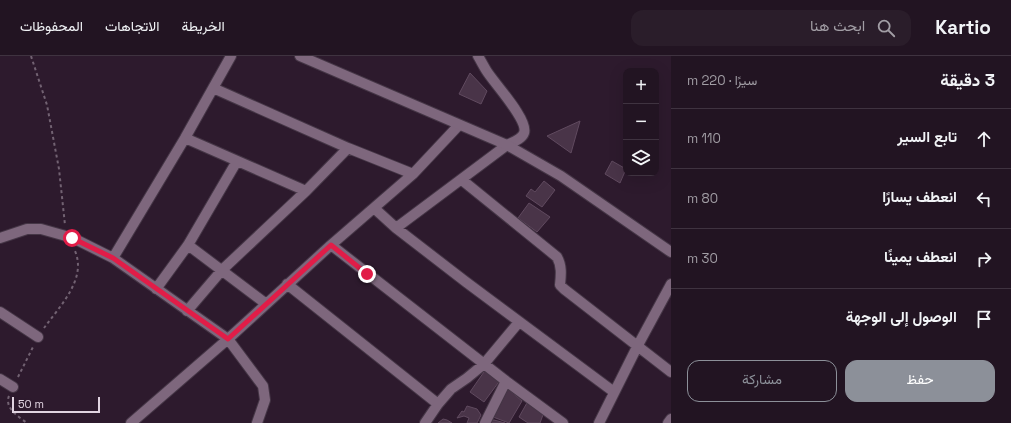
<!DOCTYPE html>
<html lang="ar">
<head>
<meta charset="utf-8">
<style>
  body { margin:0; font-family:"Space Grotesk",Vazirmatn,sans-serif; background:#2a1d2a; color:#f1f3f6; direction:rtl }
  .controls { position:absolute; right:12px; top:12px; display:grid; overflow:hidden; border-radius:8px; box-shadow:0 4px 16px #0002 }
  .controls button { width:36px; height:36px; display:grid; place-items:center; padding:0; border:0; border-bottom:1px solid #3f3340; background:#221422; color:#f1f3f6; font:20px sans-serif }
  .scale { position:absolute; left:12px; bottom:10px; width:88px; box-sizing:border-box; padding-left:4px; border:2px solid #e1d4e1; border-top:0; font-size:11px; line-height:14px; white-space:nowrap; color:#e1d4e1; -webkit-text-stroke:3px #2d1a2d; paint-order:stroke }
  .stop { position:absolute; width:12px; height:12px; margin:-9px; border:3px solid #e11d48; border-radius:50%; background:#fff }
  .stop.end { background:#e11d48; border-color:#fff; box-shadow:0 1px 4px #0008 }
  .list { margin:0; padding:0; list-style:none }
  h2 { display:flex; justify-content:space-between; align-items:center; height:52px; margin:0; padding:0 16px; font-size:17px }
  h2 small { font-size:13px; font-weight:400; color:#a29ea5 }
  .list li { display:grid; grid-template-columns:26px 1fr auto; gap:12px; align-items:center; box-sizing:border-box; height:60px; padding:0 16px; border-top:1px solid #3f3340 }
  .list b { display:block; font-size:15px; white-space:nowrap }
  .list em { font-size:13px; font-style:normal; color:#a29ea5 }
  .actions { display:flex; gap:8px; padding:12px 16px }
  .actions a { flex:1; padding:9px 0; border:1px solid #8c9099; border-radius:12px; text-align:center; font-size:14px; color:#8c9099 }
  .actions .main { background:#8c9099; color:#fff }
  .icon { flex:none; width:22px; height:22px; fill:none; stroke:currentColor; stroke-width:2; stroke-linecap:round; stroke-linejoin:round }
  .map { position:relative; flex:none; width:671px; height:367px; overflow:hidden; direction:ltr }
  header { display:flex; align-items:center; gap:24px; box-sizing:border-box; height:56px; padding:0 20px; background:#221422; border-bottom:1px solid #3f3340 }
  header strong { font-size:19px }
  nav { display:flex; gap:22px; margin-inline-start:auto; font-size:14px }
  .search { width:280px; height:36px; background:#2a1d2a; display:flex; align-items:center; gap:10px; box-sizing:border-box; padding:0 14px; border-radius:12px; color:#a29ea5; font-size:15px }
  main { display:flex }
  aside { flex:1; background:#221422 }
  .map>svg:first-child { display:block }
  .building { fill:#493448; stroke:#604a5f }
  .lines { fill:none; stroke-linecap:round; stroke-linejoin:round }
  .minor-casing { stroke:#453646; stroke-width:12 }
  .tertiary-casing { stroke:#453646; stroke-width:12 }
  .path { stroke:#726272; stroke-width:2; stroke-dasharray:3 3; stroke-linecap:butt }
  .minor { stroke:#7e677d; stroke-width:10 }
  .tertiary { stroke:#7e677d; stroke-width:10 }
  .route { stroke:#e11d48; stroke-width:5 }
</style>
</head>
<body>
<header>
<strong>Kartio</strong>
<div class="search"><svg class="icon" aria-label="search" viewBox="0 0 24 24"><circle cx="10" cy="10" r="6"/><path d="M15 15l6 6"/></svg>ابحث هنا</div>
<nav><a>الخريطة</a><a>الاتجاهات</a><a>المحفوظات</a></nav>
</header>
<main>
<aside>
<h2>3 دقيقة<small>سيرًا · 220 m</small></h2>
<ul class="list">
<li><svg class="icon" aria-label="ahead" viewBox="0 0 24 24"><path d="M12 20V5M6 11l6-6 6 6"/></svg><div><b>تابع السير</b></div><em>110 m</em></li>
<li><svg class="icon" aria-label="left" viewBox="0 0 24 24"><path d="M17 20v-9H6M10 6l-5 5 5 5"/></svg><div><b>انعطف يسارًا</b></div><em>80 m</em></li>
<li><svg class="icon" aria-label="right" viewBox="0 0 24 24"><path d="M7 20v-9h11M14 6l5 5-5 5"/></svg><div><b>انعطف يمينًا</b></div><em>30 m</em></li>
<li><svg class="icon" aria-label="arrive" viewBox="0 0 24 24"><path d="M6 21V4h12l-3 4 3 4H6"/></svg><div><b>الوصول إلى الوجهة</b></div></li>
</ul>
<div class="actions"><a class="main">حفظ</a><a>مشاركة</a></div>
</aside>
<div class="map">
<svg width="671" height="367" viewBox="0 0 671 367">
  <rect width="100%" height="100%" fill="#2d1a2d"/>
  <path class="building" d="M470 17 487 35 481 48 459 38Z
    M580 65 571 97 547 80Z
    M612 105 626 113 620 127 605 118Z
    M544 125 555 134 542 151 526 140 531 133 535 136Z
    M529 147 550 161 537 176 518 162Z
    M486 313 501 323 484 346 470 336Z
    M506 331 522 345 509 367 493 361Z
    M528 345 544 356 540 367H528L519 361Z
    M467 350 477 353 481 359 477 367H467L469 362 464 360 457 362 462 355 464 356Z
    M443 363 447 364 452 367H438Z
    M492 364H494L505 367H490Z"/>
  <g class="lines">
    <g class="minor-casing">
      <path id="minor" d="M213 32 348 92 413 118
        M185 82 306 135
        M462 124 557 201C562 210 561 219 560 229L564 233 671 316
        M374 152 396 172 466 226 614 336
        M396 172 507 89C513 86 522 83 524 77 529 64 493 26 486 14 483 9 481 5 478 0
        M0 182 27 173H41L73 182 113 202 228 283 263 330 265 344 257 367
        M188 189 265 247
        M331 189 506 325 563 367
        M113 202 185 82 231 0
        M287 228 438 348
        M156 233 188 189 237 105
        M187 255 222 214 306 135 348 92
        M0 256 38 281
        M0 323 13 331
        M131 367 228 283 331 189 413 118 459 69
        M425 367 438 348 451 333 467 322 484 308 519 266
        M485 367 506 325
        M599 367 637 291 671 228
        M668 367 671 363"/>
    </g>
    <g class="tertiary-casing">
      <path id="tertiary" d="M300 0 507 89 561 120 671 196"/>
    </g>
    <path class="path" d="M31 0 47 49 59 113 65 169
      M44 272C60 250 87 223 75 195
      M18 321 34 289
      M9 340C4 352 19 361 27 367"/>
    <use href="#minor" class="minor"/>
    <use href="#tertiary" class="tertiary"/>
  </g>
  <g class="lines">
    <path class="route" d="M72 182 113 202 228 283 331 189 367 218"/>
  </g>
</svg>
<div class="controls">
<button>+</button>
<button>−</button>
<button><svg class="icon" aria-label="layers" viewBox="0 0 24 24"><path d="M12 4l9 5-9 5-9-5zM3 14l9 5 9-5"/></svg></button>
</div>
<div class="scale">50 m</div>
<div class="stop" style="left:72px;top:182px"></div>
<div class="stop end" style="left:367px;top:218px"></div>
</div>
</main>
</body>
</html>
